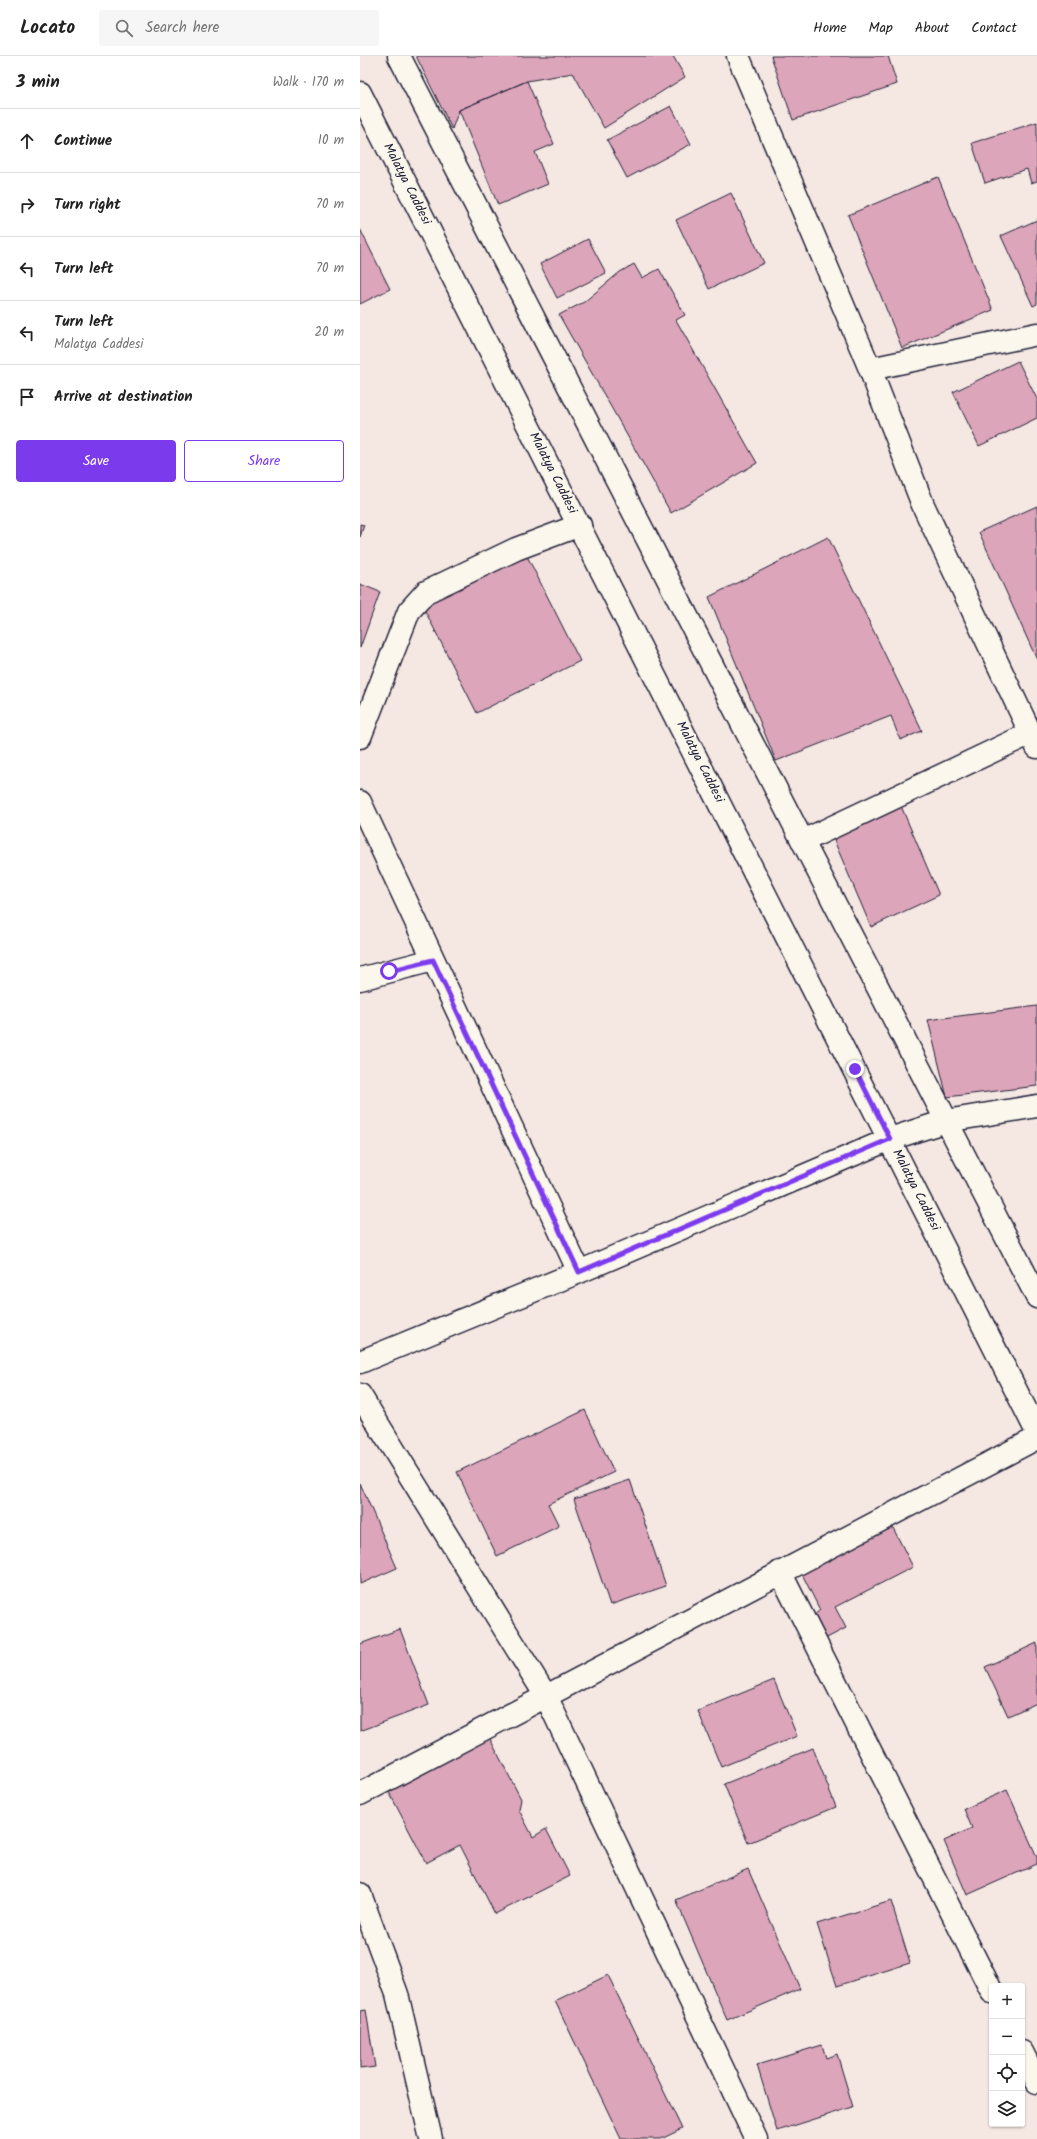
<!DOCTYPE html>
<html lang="en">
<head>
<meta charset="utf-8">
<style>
  body { margin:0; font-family:Kalam,sans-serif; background:#f6f6f6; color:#222 }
  .controls { position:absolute; right:12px; bottom:12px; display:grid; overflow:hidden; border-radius:4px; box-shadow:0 1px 3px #0004 }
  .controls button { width:36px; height:36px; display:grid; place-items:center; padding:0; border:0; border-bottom:1px solid #e0e0e0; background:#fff; color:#222; font:20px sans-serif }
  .stop { position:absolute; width:12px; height:12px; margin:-9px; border:3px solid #7c3aed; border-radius:50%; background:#fff }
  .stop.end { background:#7c3aed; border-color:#fff; box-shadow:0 1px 4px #0008 }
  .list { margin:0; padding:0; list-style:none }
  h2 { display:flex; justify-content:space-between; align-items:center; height:52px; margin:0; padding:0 16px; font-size:17px }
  h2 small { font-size:13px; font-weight:400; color:#767676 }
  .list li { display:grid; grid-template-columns:26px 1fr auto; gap:12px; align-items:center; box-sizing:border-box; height:64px; padding:0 16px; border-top:1px solid #e0e0e0 }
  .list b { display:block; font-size:15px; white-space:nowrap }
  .list p { margin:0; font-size:13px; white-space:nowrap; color:#767676 }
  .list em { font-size:13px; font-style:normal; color:#767676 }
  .actions { display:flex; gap:8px; padding:12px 16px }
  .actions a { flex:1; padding:9px 0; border:1px solid #7c3aed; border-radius:4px; text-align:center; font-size:14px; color:#7c3aed }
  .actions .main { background:#7c3aed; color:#fff }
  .icon { flex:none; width:22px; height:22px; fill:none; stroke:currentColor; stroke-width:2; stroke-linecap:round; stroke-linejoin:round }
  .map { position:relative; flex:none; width:677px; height:2083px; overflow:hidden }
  header { display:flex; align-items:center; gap:24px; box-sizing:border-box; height:56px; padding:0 20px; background:#fff; border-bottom:1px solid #e0e0e0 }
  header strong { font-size:19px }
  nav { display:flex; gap:22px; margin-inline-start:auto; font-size:14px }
  .search { width:280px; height:36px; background:#f6f6f6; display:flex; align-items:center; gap:10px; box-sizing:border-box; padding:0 14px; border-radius:4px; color:#767676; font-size:15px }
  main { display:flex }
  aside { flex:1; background:#fff }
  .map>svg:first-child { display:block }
  .building { fill:#dca5b9; stroke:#22223b }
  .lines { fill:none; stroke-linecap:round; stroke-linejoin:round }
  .street-casing { stroke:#22223b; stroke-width:25 }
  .secondary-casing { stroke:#22223b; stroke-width:25 }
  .street { stroke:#fbf7ec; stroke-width:22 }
  .secondary { stroke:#fbf7ec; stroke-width:22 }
  .route { stroke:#7c3aed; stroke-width:5 }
  .labels { text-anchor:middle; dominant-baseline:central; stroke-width:4; stroke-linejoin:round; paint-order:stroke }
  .street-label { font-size:13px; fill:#22223b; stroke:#fbf7ec }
</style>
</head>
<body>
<header>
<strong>Locato</strong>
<div class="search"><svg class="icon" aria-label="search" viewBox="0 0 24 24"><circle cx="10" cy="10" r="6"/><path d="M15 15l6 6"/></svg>Search here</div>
<nav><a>Home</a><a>Map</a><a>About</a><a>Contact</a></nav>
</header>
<main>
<aside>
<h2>3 min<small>Walk · 170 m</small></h2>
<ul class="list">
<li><svg class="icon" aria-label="ahead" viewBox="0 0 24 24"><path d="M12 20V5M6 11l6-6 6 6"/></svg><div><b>Continue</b></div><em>10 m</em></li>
<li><svg class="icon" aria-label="right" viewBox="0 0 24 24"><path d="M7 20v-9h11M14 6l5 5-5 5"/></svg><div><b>Turn right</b></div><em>70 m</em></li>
<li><svg class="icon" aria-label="left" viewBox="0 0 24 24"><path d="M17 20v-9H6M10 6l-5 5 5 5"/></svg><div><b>Turn left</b></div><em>70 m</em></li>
<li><svg class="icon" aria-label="left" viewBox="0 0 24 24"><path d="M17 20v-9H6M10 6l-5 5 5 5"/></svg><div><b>Turn left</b><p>Malatya Caddesi</p></div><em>20 m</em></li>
<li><svg class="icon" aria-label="arrive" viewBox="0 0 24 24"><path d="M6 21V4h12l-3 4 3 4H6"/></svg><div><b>Arrive at destination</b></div></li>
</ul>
<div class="actions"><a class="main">Save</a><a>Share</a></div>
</aside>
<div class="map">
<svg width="677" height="2083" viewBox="0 0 677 2083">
  <rect width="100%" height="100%" fill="#f5e7e2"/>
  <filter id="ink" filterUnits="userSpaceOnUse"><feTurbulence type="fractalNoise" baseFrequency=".025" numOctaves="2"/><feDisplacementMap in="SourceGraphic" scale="8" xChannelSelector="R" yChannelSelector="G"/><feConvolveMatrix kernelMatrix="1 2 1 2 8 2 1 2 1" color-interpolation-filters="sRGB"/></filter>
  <g filter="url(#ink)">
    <path class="building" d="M56 0H313L325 21 244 72 213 17 167 25 99 54 92 73Z
      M411 0H528L537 28 433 64Z
      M167 25 194 88 175 96 188 128 138 149 99 54Z
      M311 50 331 88 267 122 247 84Z
      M677 66V125L671 127 667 113 625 127 612 87Z
      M578 121 633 254 542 292 488 159Z
      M371 137 404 207 349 233 316 164Z
      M677 164V248L673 250 641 180Z
      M0 173 30 233 0 248Z
      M228 183 246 217 197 242 180 208Z
      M274 208 282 222 299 213 325 259 316 264 397 407 311 457 199 259 224 246 260 216Z
      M658 305 677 343V362L619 390 593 336Z
      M677 450V604L619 476Z
      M0 468 4 469 0 481Z
      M468 481 562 675 540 684 531 660 416 705 349 541Z
      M165 496 220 605 117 657 62 549Z
      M0 528 20 536 0 592Z
      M541 750 579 839 511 871 473 782Z
      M677 950V1030L587 1041 568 964Z
      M225 1354 254 1416 188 1448 199 1470 137 1500 97 1416Z
      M270 1424 306 1530 250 1549 214 1443Z
      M0 1427 37 1512 0 1528Z
      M530 1466 553 1511 475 1551 486 1572 463 1584 451 1562 460 1554 439 1512Z
      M40 1573 69 1649 0 1675V1588Z
      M677 1587V1647L648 1660 625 1611Z
      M414 1624 437 1680 361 1711 338 1655Z
      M129 1681 161 1743 159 1754 173 1781 186 1773 210 1820 135 1858 100 1789 66 1807 28 1734Z
      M453 1692 476 1751 388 1787 364 1728Z
      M647 1734 677 1801V1808L607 1839 584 1785 612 1772 604 1753Z
      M388 1813 440 1933 367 1964 316 1844Z
      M531 1845 550 1907 477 1930 457 1868Z
      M248 1919 322 2073 301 2083H261L195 1945Z
      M6 1954 15 2011 0 2013V1955Z
      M462 1989 466 2002 477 1998 493 2051 417 2075 397 2009Z"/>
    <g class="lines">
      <g class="street-casing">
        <path id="street" d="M378 0 510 313 563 449 677 691
          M510 313 677 278
          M0 681 49 555 66 536 156 493 220 469
          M0 746 219 1216
          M443 785 671 677
          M0 923 73 904
          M0 1306 219 1216 530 1083 586 1065 677 1050
          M0 1339 186 1640 396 2083
          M420 1516 632 1936
          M0 1738 677 1382
          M0 1838 37 1938 71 2083
          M662 1996 677 2026"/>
      </g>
      <g class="secondary-casing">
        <path id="secondary" d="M39 0 677 1241
          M0 37 677 1376"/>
      </g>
      <use href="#street" class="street"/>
      <use href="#secondary" class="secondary"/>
    </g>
  </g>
  <g class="lines" filter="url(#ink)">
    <path class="route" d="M29 915 73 904 219 1216 530 1083 495 1013"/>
  </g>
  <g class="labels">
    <g class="street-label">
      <text transform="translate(47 128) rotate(63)">Malatya Caddesi</text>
      <text transform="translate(193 417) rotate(63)">Malatya Caddesi</text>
      <text transform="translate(340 706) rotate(63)">Malatya Caddesi</text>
      <text transform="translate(556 1134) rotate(63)">Malatya Caddesi</text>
    </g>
  </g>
</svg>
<div class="controls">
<button>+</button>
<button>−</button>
<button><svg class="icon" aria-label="locate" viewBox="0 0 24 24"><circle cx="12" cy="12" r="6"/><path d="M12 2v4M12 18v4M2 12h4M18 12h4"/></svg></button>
<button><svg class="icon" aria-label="layers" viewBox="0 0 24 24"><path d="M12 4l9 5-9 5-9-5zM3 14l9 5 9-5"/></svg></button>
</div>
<div class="stop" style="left:29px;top:915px"></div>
<div class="stop end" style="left:495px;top:1013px"></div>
</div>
</main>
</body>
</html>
